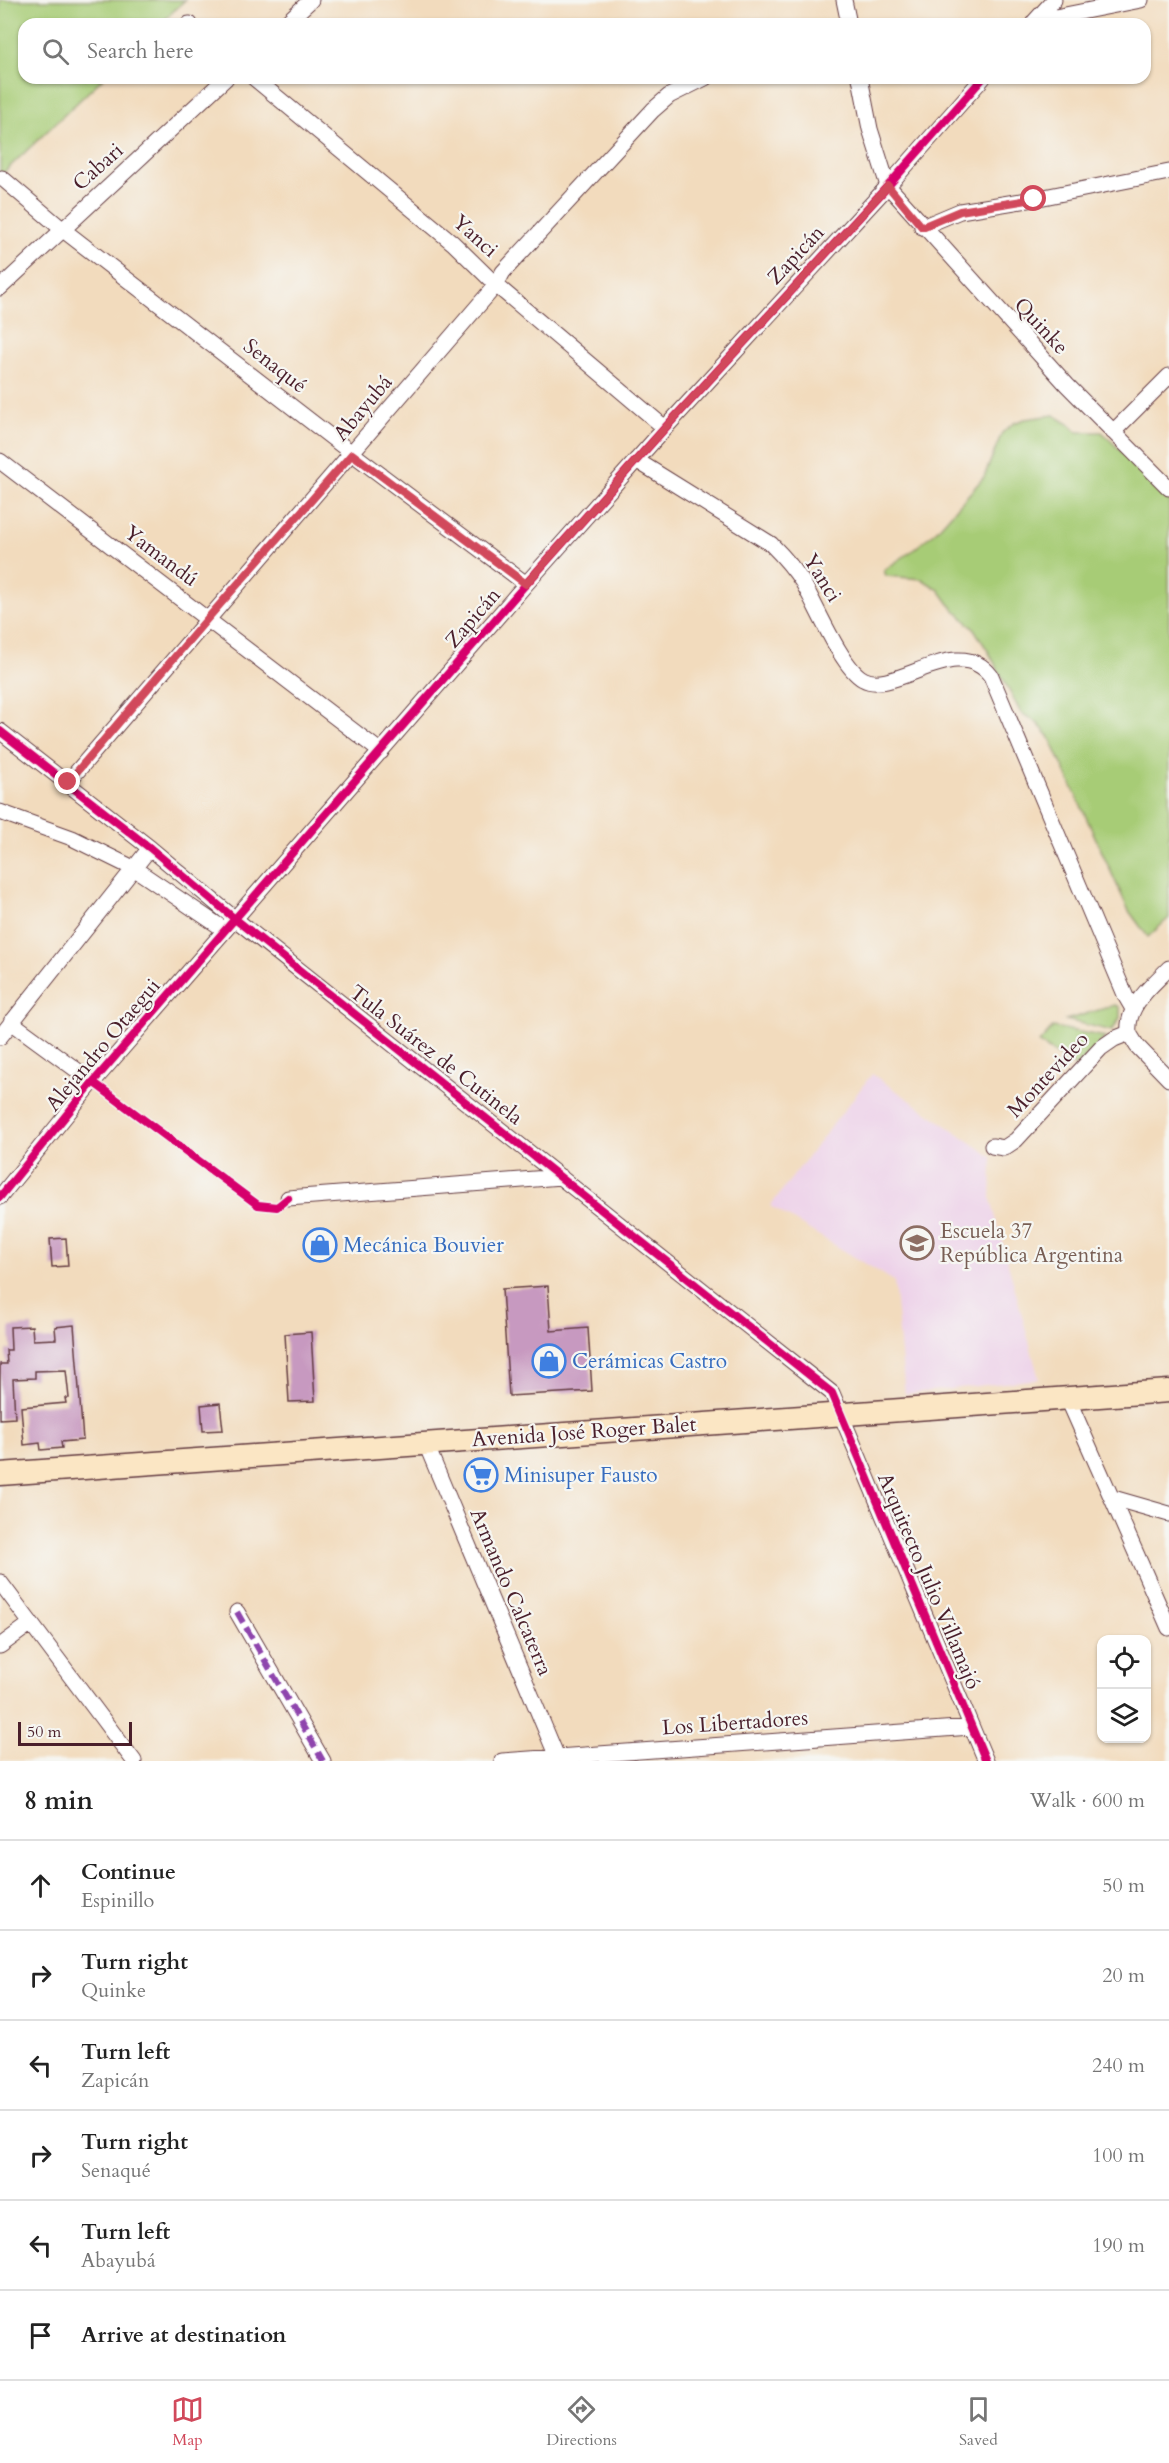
<!DOCTYPE html>
<html lang="en">
<head>
<meta charset="utf-8">
<style>
  body { margin:0; font-family:Cardo,serif; background:#f6f6f6; color:#222 }
  .controls { position:absolute; right:18px; bottom:18px; display:grid; overflow:hidden; border-radius:12px; box-shadow:0 2px 4px #0004 }
  .controls button { width:54px; height:54px; display:grid; place-items:center; padding:0; border:0; border-bottom:2px solid #e0e0e0; background:#fff; color:#222; font:30px sans-serif }
  .scale { position:absolute; left:18px; bottom:15px; width:114px; box-sizing:border-box; padding-left:6px; border:3px solid #4a1f2b; border-top:0; font-size:16px; line-height:21px; white-space:nowrap; color:#4a1f2b; -webkit-text-stroke:4px #f6f6f2; paint-order:stroke }
  .stop { position:absolute; width:18px; height:18px; margin:-14px; border:4px solid #d1495b; border-radius:50%; background:#fff }
  .stop.end { background:#d1495b; border-color:#fff; box-shadow:0 2px 6px #0008 }
  .list { margin:0; padding:0; list-style:none }
  h2 { display:flex; justify-content:space-between; align-items:center; height:78px; margin:0; padding:0 24px; font-size:26px }
  h2 small { font-size:20px; font-weight:400; color:#767676 }
  .list li { display:grid; grid-template-columns:39px 1fr auto; gap:18px; align-items:center; box-sizing:border-box; height:90px; padding:0 24px; border-top:2px solid #e0e0e0 }
  .list b { display:block; font-size:22px; white-space:nowrap }
  .list p { margin:0; font-size:20px; white-space:nowrap; color:#767676 }
  .list em { font-size:20px; font-style:normal; color:#767676 }
  .icon { flex:none; width:33px; height:33px; fill:none; stroke:currentColor; stroke-width:2; stroke-linecap:round; stroke-linejoin:round }
  .map { position:relative; flex:none; width:1169px; height:1761px; overflow:hidden }
  .search { position:absolute; background:#fff; box-shadow:0 2px 4px #0004; left:18px; right:18px; top:18px; height:66px; display:flex; align-items:center; gap:15px; box-sizing:border-box; padding:0 21px; border-radius:18px; color:#767676; font-size:22px }
  .sheet { height:618px; background:#fff }
  nav { display:flex; justify-content:space-around; align-items:center; box-sizing:border-box; height:84px; border-top:2px solid #e0e0e0; background:#fff; font-size:16px; color:#767676 }
  nav a { display:grid; justify-items:center; gap:3px }
  nav .on { color:#d1495b }
  .map>svg:first-child { display:block }
  .built { fill:#edd1e9 }
  .green { fill:#a7cc76; stroke:#787650; stroke-width:1.5 }
  .building { fill:#c799c0 }
  .lines { fill:none; stroke-linecap:round; stroke-linejoin:round }
  .street-casing { stroke:#633b41; stroke-width:17 }
  .secondary-casing { stroke:#633b41; stroke-width:25 }
  .street { stroke:#fff; stroke-width:15 }
  .secondary { stroke:#fbe6c4; stroke-width:22 }
  .quiet { stroke:#8e44ad; stroke-width:6; stroke-dasharray:12 6; stroke-linecap:butt }
  .cycleway-casing { stroke:#f6f6f2; stroke-width:11 }
  .cycleway { stroke:#d6006c; stroke-width:8 }
  .route { stroke:#d1495b; stroke-width:8 }
  .labels { text-anchor:middle; dominant-baseline:central; stroke-width:4.5; stroke-linejoin:round; paint-order:stroke }
  .street-label { font-size:21px; fill:#4a1f2b; stroke:#f6f6f2 }
  .education-label { font-size:21px; fill:#785e54; stroke:#f6f6f2; text-anchor:start }
  .shop-label { font-size:21px; fill:#366cbe; stroke:#f6f6f2; text-anchor:start }
</style>
</head>
<body>
<div class="map">
<svg width="1169" height="1761" viewBox="0 0 1169 1761">
  <rect width="100%" height="100%" fill="#f6f6f2"/>
  <filter id="ink" filterUnits="userSpaceOnUse"><feTurbulence type="fractalNoise" baseFrequency=".0167" numOctaves="2"/><feDisplacementMap in="SourceGraphic" scale="12" xChannelSelector="R" yChannelSelector="G"/><feConvolveMatrix kernelMatrix="1 2 1 2 8 2 1 2 1" color-interpolation-filters="sRGB"/></filter>
  <filter id="wash" filterUnits="userSpaceOnUse"><feTurbulence type="fractalNoise" baseFrequency=".008" numOctaves="4" result="noise"/><feDisplacementMap in="SourceGraphic" scale="24" xChannelSelector="R" yChannelSelector="G"/><feGaussianBlur stdDeviation="1.35" result="paint"/><feColorMatrix in="noise" values="0 0 0 0 0 0 0 0 0 0 0 0 0 0 0 0 0 1.4 0 .05"/><feComposite in="paint" operator="in"/></filter>
  <g filter="url(#wash)">
    <rect width="100%" height="100%" fill="#f2dbbd"/>
    <path class="built" d="M872 1074 992 1157 991 1200 1039 1379 905 1394 894 1281 770 1206Z"/>
    <path class="green" d="M0 0H185L160 24H24V78H103L0 176Z
      M1054 415 1069 424 1077 432H1102L1169 499V918L1148 937 1129 911 1049 736 1036 722 1021 713 988 651 974 629 949 604 939 590 922 579 886 576 884 570 912 551 937 530 984 477 1002 433 1014 423 1025 419Z
      M1115 1005 1120 1007V1018L1112 1031 1066 1020Z
      M1053 1027 1106 1037 1076 1067 1039 1043Z"/>
    <g id="blocks">
      <path class="building" d="M66 1238 68 1266 52 1267 50 1239Z
        M548 1286 551 1331 588 1328 592 1391 509 1396 502 1289Z
        M74 1325 83 1440 61 1442 62 1448 41 1450 40 1443 24 1445 21 1407 66 1403 65 1398H69L66 1370 35 1371V1378L13 1379 15 1418 0 1419V1364H7L6 1350H11L10 1327 32 1326 33 1340 56 1339 55 1327Z
        M311 1332 315 1401 289 1402 285 1334Z
        M220 1403 223 1430 203 1431 201 1405Z"/>
    </g>
  </g>
  <g filter="url(#ink)">
    <use href="#blocks" fill-opacity="0" stroke="#633b41" stroke-width="1.5"/>
    <g class="lines">
      <g class="street-casing">
        <path id="street" d="M844 0 849 24
          M1035 21 1141 0
          M1034 22 1054 0
          M189 24H190
          M285 24 311 0
          M254 78 453 243 496 285 665 428
          M860 78 870 129 888 186 1067 385 1169 488
          M2 178 62 229 353 454 526 584
          M922 227 960 211 1034 199 1169 172
          M0 288 226 78
          M1113 432 1169 376
          M636 460 771 544C783 556 794 568 803 583 816 605 842 668 863 679 894 697 958 631 991 676L1126 997 1133 1009
          M0 461 381 752
          M0 731 150 848 235 919 832 1393 986 1761
          M68 782 496 285 503 272 653 110 669 96 705 78
          M0 812 72 838 135 869 225 930
          M11 1022 93 1082
          M1129 1033 1137 1046 1169 1079
          M0 1037 150 848
          M992 1146 1004 1148 1016 1140 1101 1048 1114 1039 1129 1033C1126 1005 1152 986 1169 968
          M0 1197 93 1082 526 584 665 428 888 186 983 78
          M288 1198 561 1177
          M1068 1399 1169 1628
          M426 1444 557 1757
          M1113 1498 1169 1514
          M0 1582 134 1761
          M237 1612 323 1761
          M0 1646 30 1624
          M502 1761 971 1727"/>
      </g>
      <g class="secondary-casing">
        <path id="secondary" d="M0 1474 1169 1391"/>
      </g>
      <use href="#street" class="street"/>
      <use href="#secondary" class="secondary"/>
      <path class="quiet" d="M237 1612 323 1761"/>
      <g class="cycleway-casing">
        <path id="cycleway" d="M0 731 150 848 235 919 832 1393 986 1761
          M93 1082 258 1205 277 1207 288 1198
          M0 1197 93 1082 526 584 665 428 888 186 983 78"/>
      </g>
      <use href="#cycleway" class="cycleway"/>
    </g>
  </g>
  <g class="lines" filter="url(#ink)">
    <path class="route" d="M68 782 208 618 352 454 526 584 665 428 888 186 922 227 960 211 1034 199"/>
  </g>
  <defs>
    <g id="school-ring" transform="scale(1.725)"><circle r="9.5" fill="#f6f6f2" stroke="#8d6e63" stroke-width="1.5"/><path d="M0-5L7-2L0 1L-7-2ZM-4 1L0 2.5L4 1V4Q0 6-4 4Z" fill="#8d6e63"/></g>
    <g id="shop-ring" transform="scale(1.725)"><circle r="9.5" fill="#f6f6f2" stroke="#3f7fe0" stroke-width="1.5"/><path d="M-5-2.5h2.3a2.7 3.5 0 0 1 5.4 0H5L5.5 6h-11ZM-1.5-2.5h3a1.5 2.3 0 0 0-3 0Z" fill="#3f7fe0"/></g>
    <g id="supermarket-ring" transform="scale(1.725)"><circle r="9.5" fill="#f6f6f2" stroke="#3f7fe0" stroke-width="1.5"/><path d="M-6-5.5h2.5l.6 2H6L4.5 2H-2.5L-4.4-4H-6ZM-1.5 3.2a1.3 1.3 0 1 0 .1 0ZM3 3.2a1.3 1.3 0 1 0 .1 0Z" fill="#3f7fe0"/></g>
  </defs>
  <g fill-rule="evenodd">
    <use href="#school-ring" x="917" y="1243"/>
    <use href="#shop-ring" x="320" y="1245"/>
    <use href="#shop-ring" x="549" y="1361"/>
    <use href="#supermarket-ring" x="481" y="1475"/>
  </g>
  <g class="labels">
    <g class="street-label">
      <text transform="translate(98 167) rotate(-42)">Cabari</text>
      <text transform="translate(475 236) rotate(42)">Yanci</text>
      <text transform="translate(796 255) rotate(-47)">Zapicán</text>
      <text transform="translate(1041 326) rotate(47)">Quinke</text>
      <text transform="translate(275 366) rotate(38)">Senaqué</text>
      <text transform="translate(363 408) rotate(-50)">Abayubá</text>
      <text transform="translate(161 556) rotate(37)">Yamandú</text>
      <text transform="translate(822 578) rotate(58)">Yanci</text>
      <text transform="translate(473 618) rotate(-49)">Zapicán</text>
      <text transform="translate(103 1045) rotate(-50)">Alejandro Otaegui</text>
      <text transform="translate(436 1055) rotate(38)">Tula Suárez de Cutinela</text>
      <text transform="translate(1048 1075) rotate(-47)">Montevideo</text>
      <text transform="translate(584 1432) rotate(-4)">Avenida José Roger Balet</text>
      <text transform="translate(929 1581) rotate(67)">Arquitecto Julio Villamajó</text>
      <text transform="translate(511 1592) rotate(67)">Armando Calcaterra</text>
      <text transform="translate(735 1723) rotate(-4)">Los Libertadores</text>
    </g>
    <g class="education-label">
      <text x="940" y="1231">Escuela 37<tspan x="940" dy="24">República Argentina</tspan></text>
    </g>
    <g class="shop-label">
      <text x="343" y="1245">Mecánica Bouvier</text>
      <text x="572" y="1361">Cerámicas Castro</text>
      <text x="504" y="1475">Minisuper Fausto</text>
    </g>
  </g>
</svg>
<div class="controls">
<button><svg class="icon" aria-label="locate" viewBox="0 0 24 24"><circle cx="12" cy="12" r="6"/><path d="M12 2v4M12 18v4M2 12h4M18 12h4"/></svg></button>
<button><svg class="icon" aria-label="layers" viewBox="0 0 24 24"><path d="M12 4l9 5-9 5-9-5zM3 14l9 5 9-5"/></svg></button>
</div>
<div class="scale">50 m</div>
<div class="stop" style="left:1034px;top:199px"></div>
<div class="stop end" style="left:68px;top:782px"></div>
<div class="search"><svg class="icon" aria-label="search" viewBox="0 0 24 24"><circle cx="10" cy="10" r="6"/><path d="M15 15l6 6"/></svg>Search here</div>
</div>
<section class="sheet">
<h2>8 min<small>Walk · 600 m</small></h2>
<ul class="list">
<li><svg class="icon" aria-label="ahead" viewBox="0 0 24 24"><path d="M12 20V5M6 11l6-6 6 6"/></svg><div><b>Continue</b><p>Espinillo</p></div><em>50 m</em></li>
<li><svg class="icon" aria-label="right" viewBox="0 0 24 24"><path d="M7 20v-9h11M14 6l5 5-5 5"/></svg><div><b>Turn right</b><p>Quinke</p></div><em>20 m</em></li>
<li><svg class="icon" aria-label="left" viewBox="0 0 24 24"><path d="M17 20v-9H6M10 6l-5 5 5 5"/></svg><div><b>Turn left</b><p>Zapicán</p></div><em>240 m</em></li>
<li><svg class="icon" aria-label="right" viewBox="0 0 24 24"><path d="M7 20v-9h11M14 6l5 5-5 5"/></svg><div><b>Turn right</b><p>Senaqué</p></div><em>100 m</em></li>
<li><svg class="icon" aria-label="left" viewBox="0 0 24 24"><path d="M17 20v-9H6M10 6l-5 5 5 5"/></svg><div><b>Turn left</b><p>Abayubá</p></div><em>190 m</em></li>
<li><svg class="icon" aria-label="arrive" viewBox="0 0 24 24"><path d="M6 21V4h12l-3 4 3 4H6"/></svg><div><b>Arrive at destination</b></div></li>
</ul>
</section>
<nav>
<a class="on"><svg class="icon" aria-label="map" viewBox="0 0 24 24"><path d="M3 6l6-2 6 2 6-2v14l-6 2-6-2-6 2zM9 4v14M15 6v14"/></svg>Map</a>
<a><svg class="icon" aria-label="directions" viewBox="0 0 24 24"><path d="M12 3l9 9-9 9-9-9zM9 14v-3h6M13 9l2 2-2 2"/></svg>Directions</a>
<a><svg class="icon" aria-label="saved" viewBox="0 0 24 24"><path d="M7 4h10v16l-5-4-5 4z"/></svg>Saved</a>
</nav>
</body>
</html>
